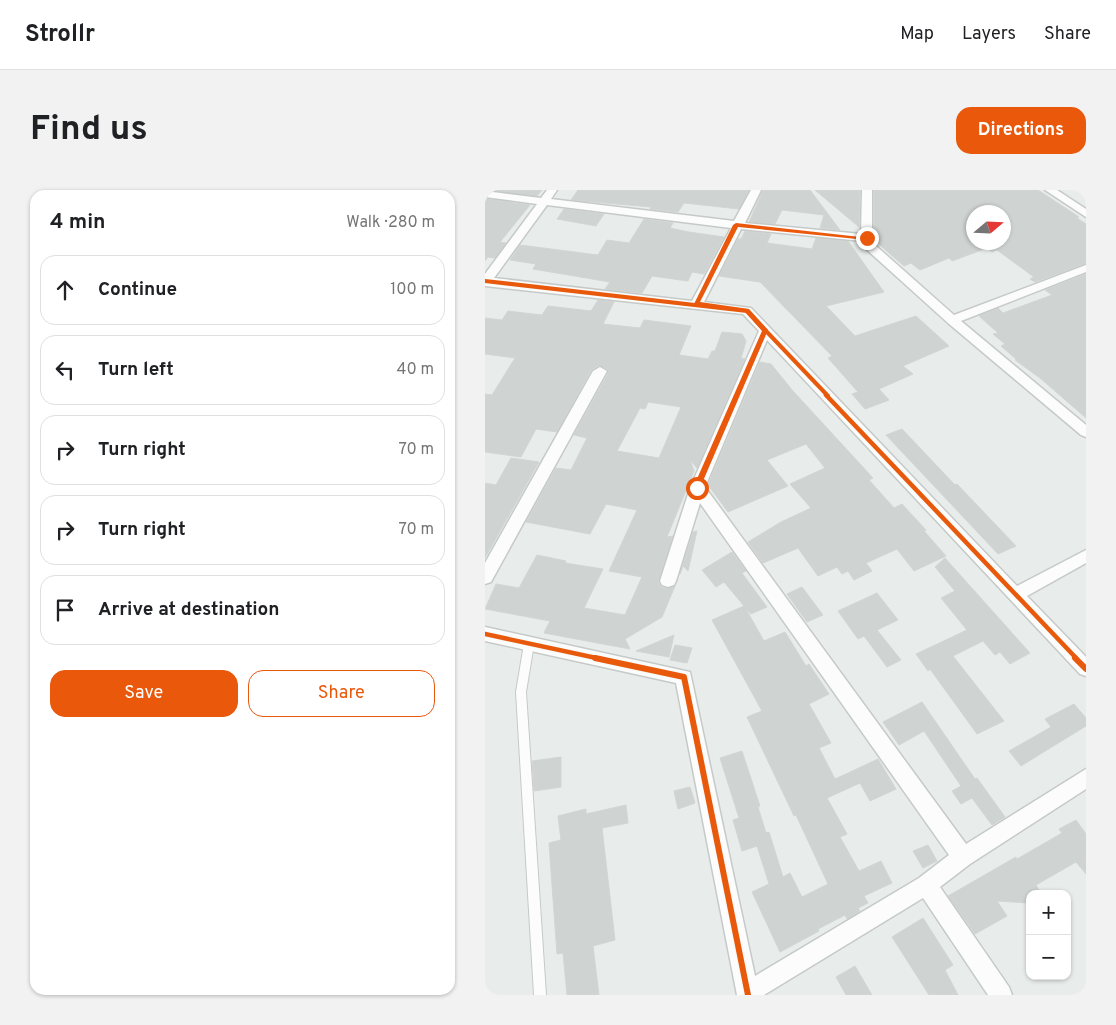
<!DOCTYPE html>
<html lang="en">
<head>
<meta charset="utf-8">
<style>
  body { margin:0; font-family:Overpass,sans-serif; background:#f2f2f2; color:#202124 }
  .controls { position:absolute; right:15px; bottom:15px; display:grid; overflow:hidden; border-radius:10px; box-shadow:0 1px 4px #0004 }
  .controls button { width:45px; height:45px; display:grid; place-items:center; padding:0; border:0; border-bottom:1px solid #e0e0e0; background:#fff; color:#202124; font:25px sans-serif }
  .compass { position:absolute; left:481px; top:15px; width:45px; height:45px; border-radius:50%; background:#fff; box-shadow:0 1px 4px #0004; rotate:71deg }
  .stop { position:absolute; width:15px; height:15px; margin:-11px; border:4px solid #ea580c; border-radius:50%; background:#fff }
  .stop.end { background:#ea580c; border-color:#fff; box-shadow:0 1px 5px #0008 }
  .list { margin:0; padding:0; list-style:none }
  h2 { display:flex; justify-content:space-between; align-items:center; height:65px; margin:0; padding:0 20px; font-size:21px }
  h2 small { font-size:16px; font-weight:400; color:#757577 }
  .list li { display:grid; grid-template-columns:32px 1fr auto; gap:15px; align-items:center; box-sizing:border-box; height:70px; margin:0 10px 10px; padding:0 10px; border:1px solid #e0e0e0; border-radius:15px }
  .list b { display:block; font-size:19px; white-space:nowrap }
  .list em { font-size:16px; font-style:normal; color:#757577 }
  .actions { display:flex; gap:10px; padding:15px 20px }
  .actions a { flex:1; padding:11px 0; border:1px solid #ea580c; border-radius:15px; text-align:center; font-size:18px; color:#ea580c }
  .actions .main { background:#ea580c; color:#fff }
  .icon { flex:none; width:28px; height:28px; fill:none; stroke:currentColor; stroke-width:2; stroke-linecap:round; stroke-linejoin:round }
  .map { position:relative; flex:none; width:601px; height:805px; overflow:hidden; border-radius:15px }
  header { display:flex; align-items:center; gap:30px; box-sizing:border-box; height:70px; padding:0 25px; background:#fff; border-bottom:1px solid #e0e0e0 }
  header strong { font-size:24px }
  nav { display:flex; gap:28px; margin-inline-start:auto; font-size:18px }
  .intro { display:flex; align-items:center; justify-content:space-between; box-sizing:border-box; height:120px; padding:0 30px }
  h1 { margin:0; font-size:35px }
  .button { padding:12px 22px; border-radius:15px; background:#ea580c; color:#fff; font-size:18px; font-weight:700 }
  main { display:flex; gap:30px; padding:0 30px }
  aside { flex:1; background:#fff; border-radius:15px; box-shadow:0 1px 4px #0004 }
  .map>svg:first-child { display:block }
  .building { fill:#cfd4d2; stroke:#d1d6d4; fill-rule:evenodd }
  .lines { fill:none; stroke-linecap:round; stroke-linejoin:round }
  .lane-casing { stroke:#c5cac8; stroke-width:2 }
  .street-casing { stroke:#c5cac8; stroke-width:3 }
  .lane { fill:#fcfcfc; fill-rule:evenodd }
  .street { fill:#fcfcfc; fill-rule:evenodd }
  .cycleway-far2-casing { stroke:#f7fbf9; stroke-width:6 }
  .cycleway-far1-casing { stroke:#f7fbf9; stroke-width:8 }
  .cycleway-casing { stroke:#f7fbf9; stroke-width:9 }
  .cycleway-far2 { stroke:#e8590c; stroke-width:4 }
  .cycleway-far1 { stroke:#e8590c; stroke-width:4.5 }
  .cycleway { stroke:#e8590c; stroke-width:6 }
  .route { fill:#ea580c }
</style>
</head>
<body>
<header>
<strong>Strollr</strong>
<nav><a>Map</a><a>Layers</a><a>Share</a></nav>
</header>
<div class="intro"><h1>Find us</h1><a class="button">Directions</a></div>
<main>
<aside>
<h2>4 min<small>Walk · 280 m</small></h2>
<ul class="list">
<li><svg class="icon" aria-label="ahead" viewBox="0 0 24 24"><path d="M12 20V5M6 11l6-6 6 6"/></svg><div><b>Continue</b></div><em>100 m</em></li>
<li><svg class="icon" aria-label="left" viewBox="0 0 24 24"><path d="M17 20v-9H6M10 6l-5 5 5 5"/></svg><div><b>Turn left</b></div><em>40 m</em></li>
<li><svg class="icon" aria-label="right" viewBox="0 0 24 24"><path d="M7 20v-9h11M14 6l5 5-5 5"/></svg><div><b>Turn right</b></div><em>70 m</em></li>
<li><svg class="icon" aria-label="right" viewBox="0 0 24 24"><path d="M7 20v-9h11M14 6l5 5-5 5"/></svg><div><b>Turn right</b></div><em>70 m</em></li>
<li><svg class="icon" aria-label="arrive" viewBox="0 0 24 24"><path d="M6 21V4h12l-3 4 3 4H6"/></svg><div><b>Arrive at destination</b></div></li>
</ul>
<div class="actions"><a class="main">Save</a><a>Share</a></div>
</aside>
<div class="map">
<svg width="601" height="805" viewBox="0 0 601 805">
  <rect width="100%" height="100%" fill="#e8edeb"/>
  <path class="building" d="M7 0H57L52 6Z
    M93 0H264L254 19 199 13 193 22 165 19 166 17 86 10Z
    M278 0H325L355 40 335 38 339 25 297 20 290 34 264 32Z
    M330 0H375L374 37Z
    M389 0H553L594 27 592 28 601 34V73L550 92 545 89 549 87 512 60 507 62 502 58 467 71 464 68 435 80 426 73 419 76 390 51 389 48ZM488 22H518V52H488Z
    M0 9 45 15 15 52 21 53 10 68 3 67 0 71Z
    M79 19 119 24 111 36 72 29Z
    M159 29 188 33 185 38 204 42 239 47 219 84 207 82 203 91 167 86 157 103 120 99 125 92 48 79 51 74 25 70 35 55 113 65 122 50 144 53Z
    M260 41 286 44 282 53 327 59 331 48 363 51 399 102 341 116 370 146 431 126 464 156 418 176 428 184 394 199 404 210 380 219 367 204 373 202 343 168 347 166 275 92 234 86 253 49H256Z
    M601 84V228L555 188 530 170 531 169 516 156 520 154 508 144 513 143 494 126 513 118 518 123 567 105 560 100Z
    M113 110 129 112 118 134 155 138 159 130 206 136 194 165 223 169 227 161H230L237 142 257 144 261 151 256 168 260 169 212 278 205 270 209 281 182 347 188 346 173 392 176 397 182 399 190 396 177 427 140 449 145 459 59 443 65 431 0 419 11 394 34 398 52 365 81 371 80 373 118 379 99 418 140 425 157 387 124 381 152 320 121 314 105 344 41 332 71 278 86 280 102 248 89 245 124 182 123 179 114 175 106 180 72 242 51 239 36 267 0 262V204L7 205 30 168 0 164V128L17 130 23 121 57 125 63 116 106 121ZM163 212 196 217 174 268 132 261 155 218 160 219Z
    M275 172 286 174 308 201 388 288 384 290 409 318 417 314 441 340 439 341 461 366 429 381 412 359 381 373 387 381 369 390 363 381 357 384 352 377 333 386 313 358 278 373 263 352 296 332 326 318 305 294 340 278 321 254 282 270 303 296 243 322 223 295Z
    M417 239 470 295 472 294 531 356 513 364 401 245Z
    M26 268 54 272 0 368V293L11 295Z
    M212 341 203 381 198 376 195 384 208 342Z
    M247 362 261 381 257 383 282 417 266 424 261 419 279 451 300 442 321 476 324 474 344 504 324 514 346 553 334 558 350 589 393 569 411 599 385 611 375 593 342 608 362 644 355 647 374 681 396 671 407 693 379 706 383 713 373 718 375 721 362 729 360 725 333 739 334 741 295 762 267 702 284 694 272 656 257 661 248 630 254 628 235 568 257 561 275 616 273 617 281 643 284 642 298 687 305 683 317 707 343 694 311 625 309 626 262 527 277 521 227 430 259 416 239 392 231 397 217 380Z
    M460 368 545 463 525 474 515 462 510 465 498 451 468 466 519 531 492 544 445 479 443 481 431 464 482 440 456 408 470 401 450 377Z
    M317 397 338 425 322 432 302 404Z
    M392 403 413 430 392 440 416 470 402 477 379 446 373 449 353 421Z
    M189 445 184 467 151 461Z
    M190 455 207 458 202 473 185 470Z
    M437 512 490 589 492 588 520 627 507 635 487 608 476 614 467 601 476 596 439 541 414 555 398 532Z
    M589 514 601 528V536L536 576 524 561 566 537 560 529Z
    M76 567V597L49 601 47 571Z
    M205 597 210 613 193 619 189 601Z
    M141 615 143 633 117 638 130 750 108 756 114 805H82L78 763 72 764 64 653 76 650 73 626 101 619V624Z
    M591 630 601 644V684L591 672 551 695 555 702 545 704 543 713 512 711 522 726 490 744 463 706 531 667 532 669 577 643 574 639Z
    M443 655 452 671 438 678 428 661Z
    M438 728 468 775 460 780 473 805H444L407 747Z
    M370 776 387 805H361L351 787Z"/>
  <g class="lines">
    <g class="lane-casing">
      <path id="lane" d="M44 450 47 451 49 454 41 502 61 805H49L31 502 39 454 41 451Z"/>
    </g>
    <g class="street-casing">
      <path id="street" d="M62 0H72L66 9 249 31 266 0H276L260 33 376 44 377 0H387V48L390 55 469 125 601 75V82L476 131 601 235V247L596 245 463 133 381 59 377 51 256 39 219 112 266 118 532 396 601 360V373L542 406 601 467V486L595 484 282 150 220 297 481 654 601 579V599L485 674 455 697 524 797 527 805H503L438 708 279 805H252L191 493 0 451V437L205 482 270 786 434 688 464 665 215 313 191 391 189 395 183 397 177 395 175 391 205 298 274 141 258 124 0 96V84L52 14 0 7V1L56 8ZM62 15 246 38 207 111 9 88Z
        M560 0H572L601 19V27Z
        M115 177 122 181 6 392 0 394V373L108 181Z"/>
    </g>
    <use href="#lane" class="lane"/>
    <use href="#street" class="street"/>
    <g class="cycleway-far2-casing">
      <path id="cycleway-far2" d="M0 91 262 121 343 206"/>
    </g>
    <g class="cycleway-far1-casing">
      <path id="cycleway-far1" d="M341 205 592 469
        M0 444 116 469"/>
    </g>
    <g class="cycleway-casing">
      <path id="cycleway" d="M110 468 199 487 263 805
        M590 468 601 479"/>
    </g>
    <use href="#cycleway-far2" class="cycleway-far2"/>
    <use href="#cycleway-far1" class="cycleway-far1"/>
    <use href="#cycleway" class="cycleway"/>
  </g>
  <path class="route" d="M251 33 384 48 382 50 253 37 215 112 264 119 283 140 215 298 212 301 208 298 277 141 260 122 209 114 248 35Z"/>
</svg>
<div class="controls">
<button>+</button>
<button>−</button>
</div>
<svg class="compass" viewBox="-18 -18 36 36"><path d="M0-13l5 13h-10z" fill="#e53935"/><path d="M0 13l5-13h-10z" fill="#757577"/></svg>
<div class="stop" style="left:212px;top:298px"></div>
<div class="stop end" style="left:382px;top:48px"></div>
</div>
</main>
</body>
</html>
